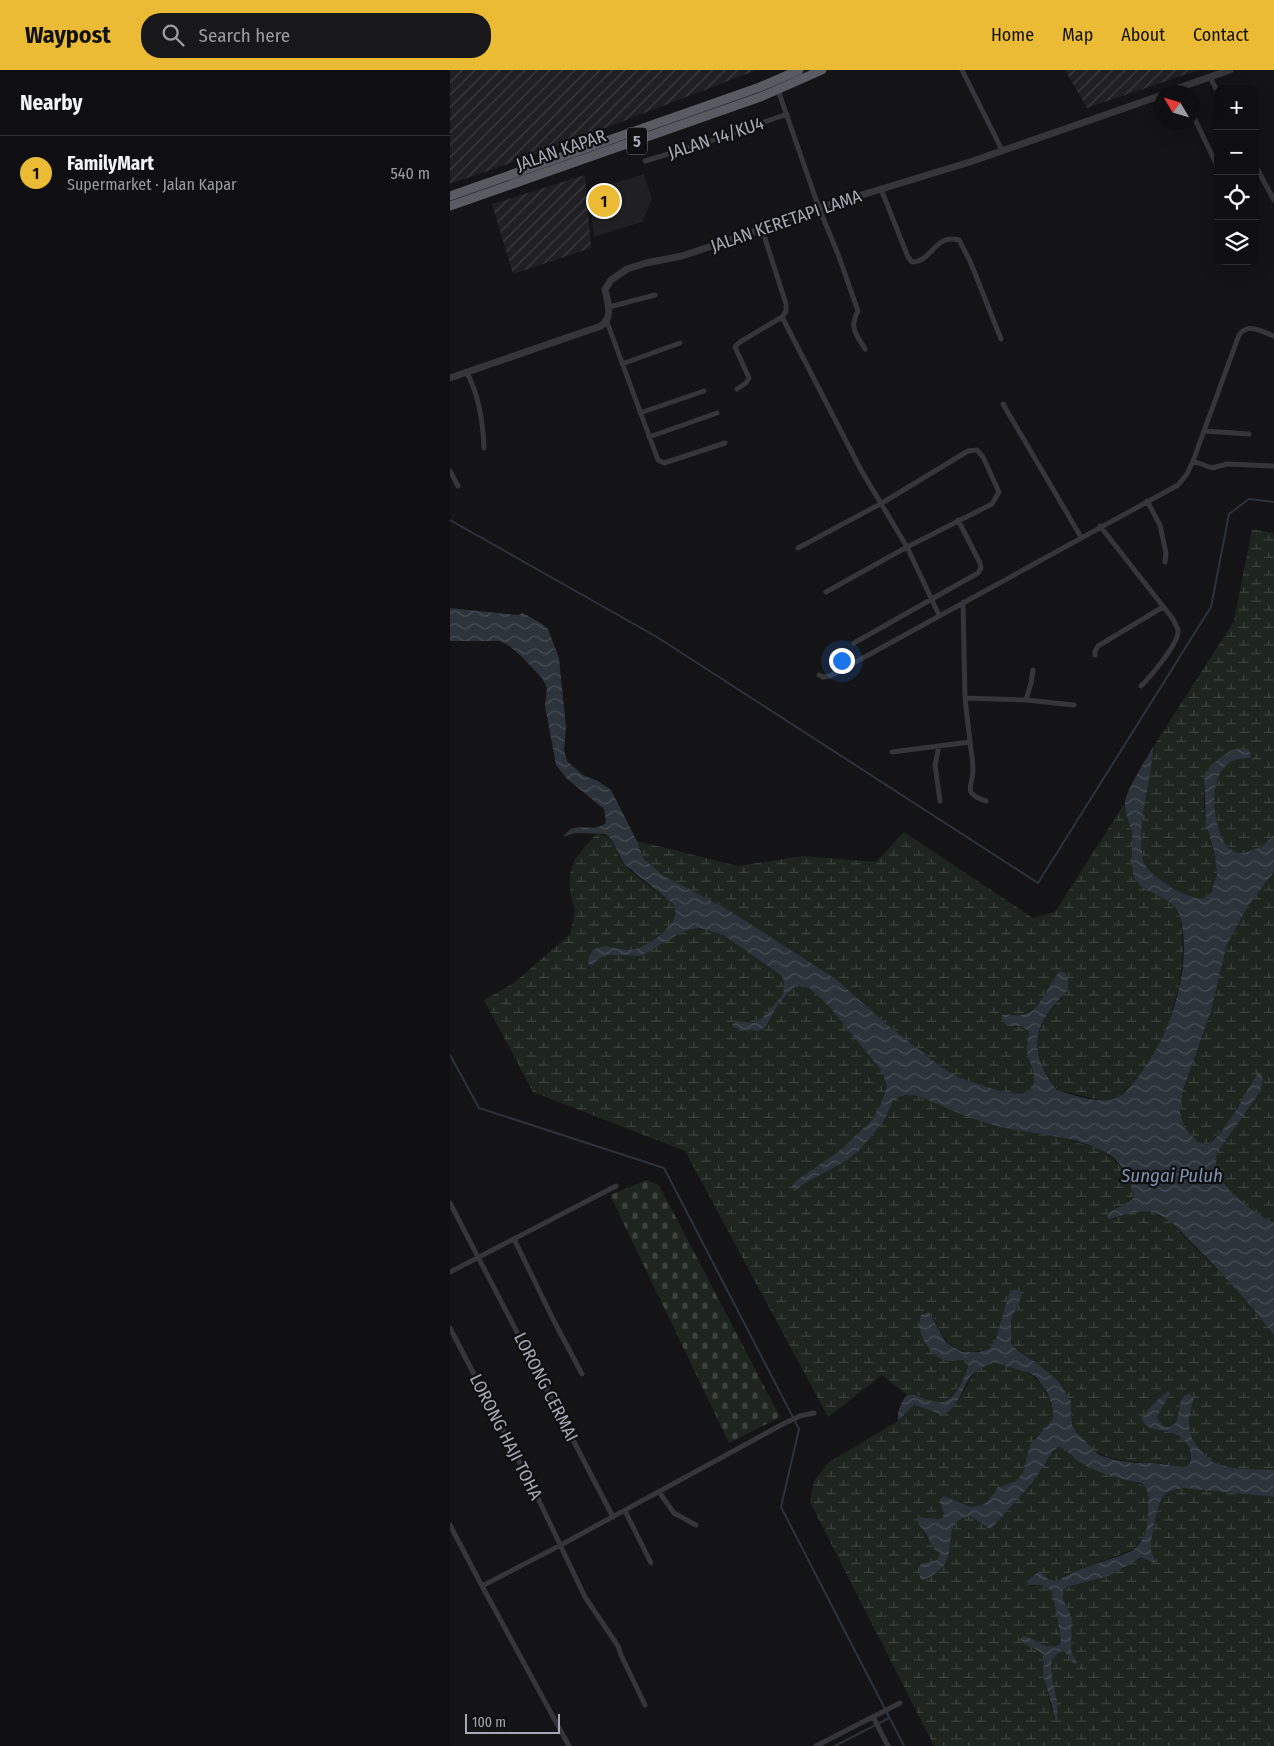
<!DOCTYPE html>
<html lang="en">
<head>
<meta charset="utf-8">
<style>
  body { margin:0; font-family:"Fira Sans Condensed",sans-serif; background:#181719; color:#f1f3f6 }
  .controls { position:absolute; right:15px; top:15px; display:grid; overflow:hidden; border-radius:10px; box-shadow:0 5px 20px #0002 }
  .controls button { width:45px; height:45px; display:grid; place-items:center; padding:0; border:0; border-bottom:1px solid #2f2e30; background:#0f0e10; color:#f1f3f6; font:25px sans-serif }
  .compass { position:absolute; left:704px; top:15px; width:45px; height:45px; border-radius:50%; background:#0f0e10; box-shadow:0 5px 20px #0002; rotate:308deg }
  .scale { position:absolute; left:15px; bottom:12px; width:95px; box-sizing:border-box; padding-left:5px; border:2px solid #a6a9b5; border-top:0; font-size:14px; line-height:18px; white-space:nowrap; color:#a6a9b5; -webkit-text-stroke:4px #0f0e10; paint-order:stroke }
  .you { position:absolute; left:391px; top:590px; width:18px; height:18px; margin:-12px; border:4px solid #fff; border-radius:50%; background:#1a73e8; box-shadow:0 0 0 8px #1a73e833 }
  .badge { display:grid; place-items:center; width:32px; height:32px; border-radius:50%; background:#ebbb36; color:#111; font-size:16px; font-weight:700 }
  .pin { position:absolute; translate:-50% -50%; border:2px solid #fff; box-shadow:0 1px 5px #0006 }
  .list { margin:0; padding:0; list-style:none }
  h2 { display:flex; justify-content:space-between; align-items:center; height:65px; margin:0; padding:0 20px; font-size:21px }
  h2 small { font-size:16px; font-weight:400; color:#9b9c9f }
  .list li { display:grid; grid-template-columns:32px 1fr auto; gap:15px; align-items:center; box-sizing:border-box; height:75px; padding:0 20px; border-top:1px solid #2f2e30 }
  .list b { display:block; font-size:19px; white-space:nowrap }
  .list p { margin:0; font-size:16px; white-space:nowrap; color:#9b9c9f }
  .list em { font-size:16px; font-style:normal; color:#9b9c9f }
  .icon { flex:none; width:28px; height:28px; fill:none; stroke:currentColor; stroke-width:2; stroke-linecap:round; stroke-linejoin:round }
  .map { position:relative; flex:none; width:824px; height:1676px; overflow:hidden }
  header { display:flex; align-items:center; gap:30px; box-sizing:border-box; height:70px; padding:0 25px; background:#ebbb36; color:#111 }
  header strong { font-size:24px }
  nav { display:flex; gap:28px; margin-inline-start:auto; font-size:18px }
  .search { width:350px; height:45px; background:#181719; display:flex; align-items:center; gap:12px; box-sizing:border-box; padding:0 18px; border-radius:20px; color:#9b9c9f; font-size:19px }
  main { display:flex }
  aside { flex:1; background:#0f0e10 }
  .map>svg:first-child { display:block }
  .built { fill:#201f22 }
  .industrial { fill:url(#industrial-furrows) }
  .wetland { fill:url(#wetland-marsh) }
  .cemetery { fill:url(#cemetery-stones) }
  .water { fill:url(#water-waves) }
  .lines { fill:none; stroke-linecap:round; stroke-linejoin:round }
  .stream { stroke:#2c333a; stroke-width:2 }
  .minor { stroke:#35353a; stroke-width:5 }
  .tertiary { stroke:#35353a; stroke-width:7 }
  .trunk { stroke:#595a62; stroke-width:9 }
  .labels { text-anchor:middle; dominant-baseline:central; stroke-width:4.5; stroke-linejoin:round; paint-order:stroke }
  .shield { fill:#0f0e10; stroke:#797a84; stroke-width:1 }
  .shield-label { font-size:16px; font-weight:bold; fill:#a6a9b5 }
  .street-label { font-size:18px; fill:#a6a9b5; stroke:#0f0e10 }
  .water-label { font-size:19px; font-style:italic; fill:#7d94af; stroke:#0f0e10 }
</style>
</head>
<body>
<header>
<strong>Waypost</strong>
<div class="search"><svg class="icon" aria-label="search" viewBox="0 0 24 24"><circle cx="10" cy="10" r="6"/><path d="M15 15l6 6"/></svg>Search here</div>
<nav><a>Home</a><a>Map</a><a>About</a><a>Contact</a></nav>
</header>
<main>
<aside>
<h2>Nearby<small></small></h2>
<ul class="list">
<li><span class="badge">1</span><div><b>FamilyMart</b><p>Supermarket · Jalan Kapar</p></div><em>540 m</em></li>
</ul>
</aside>
<div class="map">
<svg width="824" height="1676" viewBox="0 0 824 1676">
  <defs>
    <pattern id="industrial-furrows" width="10" height="10" patternUnits="userSpaceOnUse" patternTransform="scale(1.25)"><rect width="10" height="10" fill="#201f22"/><path d="M-1 1l2-2M0 10L10 0M9 11l2-2" fill="none" stroke="#3d3d40"/></pattern>
    <pattern id="wetland-marsh" width="20" height="14" patternUnits="userSpaceOnUse" patternTransform="scale(1.25)"><rect width="20" height="14" fill="#1e251f"/><path d="M1 5h8M5 5V1M11 12h8M15 12V8" fill="none" stroke="#3c423d"/></pattern>
    <pattern id="cemetery-stones" width="16" height="16" patternUnits="userSpaceOnUse" patternTransform="scale(1.25)"><rect width="16" height="16" fill="#1e251f"/><path d="M2 7V4a2 2 0 0 1 4 0v3zM10 15v-3a2 2 0 0 1 4 0v3z" fill="#3c423d"/></pattern>
    <pattern id="water-waves" width="16" height="10" patternUnits="userSpaceOnUse" patternTransform="scale(1.25)"><rect width="16" height="10" fill="#2c333a"/><path d="M0 5q4-4 8 0t8 0" fill="none" stroke="#484e54"/></pattern>
  </defs>
  <rect width="100%" height="100%" fill="#141315"/>
  <path class="built" d="M194 104 202 129 192 152 144 167 139 121Z"/>
  <path class="industrial" d="M0 0H307L95 81 0 114Z
    M615 0H749L637 38Z
    M135 105 141 178 63 204 42 134Z"/>
  <path class="wetland" d="M802 459 824 463V765C814 776 801 784 786 783 781 779 775 775 772 769 762 748 757 701 784 690 789 688 795 689 800 688L801 685V683C780 669 765 695 754 709 753 724 754 738 756 752 760 780 780 806 753 829 740 827 725 821 715 813 706 807 697 801 693 791 692 788 692 783 692 780 688 745 702 711 703 677L784 551Z
    M674 734 682 764V791L697 821 719 830 725 836 731 849 733 881 729 917 718 954 702 988 683 1013 667 1028 654 1031 608 1020C581 987 580 957 612 928L607 905C600 921 586 941 569 946L563 957 571 956 579 960C579 966 577 971 577 977 576 994 590 1000 581 1020L571 1024 550 1021 510 1008 491 997 434 952 386 909 277 839 214 806 193 788 187 771 288 796 353 786 426 792 454 762 583 848 605 842Z
    M146 764C166 765 163 780 173 793 183 805 208 822 222 833L226 840 225 847 219 857 196 875 185 880 163 878 141 882 138 891 159 885 191 886 236 860 250 858 273 865 332 906 334 913 333 924 312 948 303 953 293 952 292 960 309 961 316 958 326 938 338 923 345 917 351 915 359 918 378 935 405 967 431 1000 437 1015 431 1033 422 1050 389 1081 347 1110 342 1115 347 1120 352 1115 396 1091 408 1082 434 1051 443 1031 449 1027 457 1025 468 1026 647 1078C669 1092 678 1100 684 1127L677 1135 666 1137 656 1146 668 1147 679 1142H692L703 1143 717 1149 778 1210 824 1265V1400C805 1399 781 1400 763 1392 750 1386 739 1369 738 1355 738 1346 741 1336 744 1328L731 1330 726 1353 724 1355 715 1357 709 1353 707 1347 718 1327 720 1326 713 1325 696 1342 691 1349C695 1352 699 1358 704 1359 708 1361 714 1361 719 1362 734 1366 745 1381 739 1395L736 1397C724 1396 713 1393 701 1393 670 1391 646 1390 626 1363 619 1353 625 1338 619 1329 613 1320 594 1299 585 1292 577 1286 568 1281 561 1273V1248L568 1236 560 1221C554 1241 551 1261 540 1278 505 1289 498 1276 483 1248L470 1250 471 1266 499 1290H514L517 1293C518 1303 513 1312 507 1319 485 1347 476 1320 457 1325L432 1305 378 1347 235 1081 83 1022 34 930 64 913 120 864 125 841 120 822V804L125 789Z
    M824 802V1152C806 1146 779 1123 769 1106 765 1099 766 1091 767 1083L810 1022 813 1010 790 1032 779 1052 758 1075 748 1072 734 1057 730 1042 733 1020 761 941 777 874 798 836Z
    M544 1292C572 1300 589 1302 600 1331 602 1337 604 1344 602 1350 599 1357 591 1361 586 1367 584 1369 583 1374 582 1377 577 1387 577 1404 566 1411 560 1415 551 1414 545 1420 540 1426 540 1433 530 1436 518 1440 505 1431 494 1426L491 1428 495 1444 493 1447 490 1449 473 1447 469 1456C478 1465 479 1477 490 1484L489 1488 486 1491 474 1492V1510C481 1507 491 1501 495 1494 506 1475 492 1452 520 1446L538 1459 542 1458 583 1412 603 1381 610 1377 617 1379 621 1386 695 1416 698 1421 699 1448 696 1461 692 1469 682 1480 617 1504 607 1511 598 1509 587 1501 579 1509 580 1516 592 1515 601 1521 607 1544 611 1571 609 1575 601 1578 572 1566 570 1567 571 1572 586 1578 594 1586 593 1605 602 1641 608 1644 602 1613V1590L609 1581H613L619 1586 623 1593 626 1590 621 1580 622 1548 613 1529V1522L617 1517 659 1506 687 1488 691 1487 705 1491C704 1487 702 1483 701 1479 700 1470 708 1431 714 1425 719 1420 726 1420 733 1418L824 1427V1676H484L360 1432 364 1411 379 1392 448 1351 464 1335 493 1345 507 1333 525 1301Z"/>
  <path class="cemetery" d="M197 1110 209 1115 330 1347 279 1373 160 1125Z"/>
  <path class="water" d="M0 538 68 545 73 543 92 554 98 559 109 588 116 657 114 680 117 691 133 705 148 711 161 720 187 771 193 788 214 806 277 839 386 909 434 952 491 997 510 1008 550 1021 571 1024 581 1020C590 1000 576 994 577 977 577 971 579 966 579 961L571 956H557L552 950V945C558 944 565 946 572 945 591 941 598 914 610 901L615 903 618 908V919C612 928 604 934 598 943 579 970 588 996 607 1020 623 1025 651 1035 666 1028 676 1024 684 1012 690 1004 720 965 742 899 731 850 725 824 701 829 687 812 679 802 683 776 682 764 680 754 675 744 675 734 674 723 697 688 703 677 702 712 688 745 692 780 692 783 692 788 693 791 697 801 706 807 715 813 725 821 740 827 753 829L761 822 767 805 765 785 756 754 754 709 760 696 771 687 782 680 793 678 801 683 800 688C795 689 789 688 785 690 757 700 762 749 773 770 775 775 781 779 786 783 801 784 814 776 824 765V802L798 836 777 874 761 941 733 1020 730 1042 734 1057 748 1072 758 1075C780 1056 792 1028 807 1004H811L813 1010 810 1022 767 1083C766 1091 765 1099 769 1106 779 1123 806 1146 824 1152V1265C798 1232 770 1200 740 1171 729 1160 719 1147 704 1143 688 1139 674 1145 659 1149L657 1147C662 1135 677 1138 684 1127 681 1114 675 1098 665 1089 632 1063 578 1066 540 1054 515 1047 491 1035 468 1026L456 1025 449 1027 443 1031 434 1051 408 1082 396 1091 352 1115 347 1120 344 1121 342 1115 347 1110 389 1081 422 1050 431 1033 437 1016 431 1000 378 935 359 918 351 916 345 917 338 923 326 938 316 957 309 961 292 960 283 957 282 955 287 951 303 953 312 948 333 924 334 913 332 906 273 865 250 858 236 860 191 886 159 885 148 889 143 895 138 894C138 887 141 880 147 878 159 874 174 882 186 879 198 876 229 854 225 840 225 837 223 835 222 833L174 794 161 769 155 764 126 763 112 767C115 765 118 761 121 759 132 754 144 762 156 753L154 739 116 708 106 695 95 636 97 618 92 608 71 586 58 575 50 571H0Z
    M564 1220H569L572 1224 568 1236 561 1248V1273L568 1281 587 1293 608 1311 621 1331 622 1354 625 1361 649 1385 665 1390 685 1393H702L736 1397 739 1395C746 1380 733 1365 719 1362 714 1360 708 1361 703 1359 698 1358 694 1354 691 1349 696 1341 711 1325 719 1321L720 1326 718 1327 707 1347C709 1353 712 1357 719 1357L726 1353 731 1330 735 1325 739 1324 744 1328C737 1351 735 1367 754 1384 756 1387 760 1390 763 1392 779 1400 806 1399 824 1400V1427L733 1418C726 1420 719 1420 714 1425 708 1431 700 1470 701 1479 702 1483 704 1487 705 1491L704 1493 691 1487 659 1506 617 1517 613 1521V1529L622 1548 621 1580 627 1593 626 1594 623 1593 619 1586 613 1581 609 1582 602 1590C599 1609 610 1632 607 1646L605 1647 593 1605 594 1586C587 1577 576 1577 570 1570L572 1566C587 1568 594 1581 609 1575L611 1571 607 1544 601 1521 592 1515H578L579 1509 589 1501 598 1509 607 1511C622 1501 639 1496 657 1490 665 1487 676 1485 683 1480 696 1469 699 1453 698 1437 698 1428 700 1419 691 1413 670 1409 650 1404 631 1393 623 1388 618 1380 609 1377L603 1381 583 1412 542 1458 539 1459 520 1446C492 1452 506 1475 495 1494 491 1501 481 1507 473 1510L470 1508 469 1501 470 1495C476 1490 484 1493 489 1488L490 1484C481 1478 480 1470 474 1461 470 1456 467 1455 468 1447L490 1449 493 1447 494 1444 490 1432 491 1428 494 1426 520 1437 530 1436 537 1432 548 1417 566 1411 573 1403 580 1375 602 1350 603 1344 602 1335 597 1322 586 1307 579 1303 544 1292C539 1295 531 1297 526 1301 512 1311 514 1333 493 1345L464 1335 448 1351C447 1341 451 1332 457 1325 466 1323 471 1328 479 1330 482 1331 488 1332 491 1332 505 1330 515 1308 518 1296L514 1290C508 1290 500 1292 494 1290 478 1282 465 1263 471 1245L479 1242 495 1271 501 1276 512 1282H529L540 1278 546 1268 560 1221Z"/>
  <g class="lines">
    <path class="stream" d="M0 450 207 567 588 813 761 537 779 444 799 429 824 432
      M0 985 29 1038 214 1098 349 1359 331 1437 454 1676
      M385 1676 439 1648"/>
    <path class="minor" d="M512 0 552 80
      M760 7 768 23
      M328 20 369 138 388 184 408 241C399 258 406 264 415 279
      M742 43 768 98
      M195 91 261 71 337 44
      M805 95 824 130
      M431 119 458 187 462 192C482 192 485 163 509 170L520 191 551 269
      M312 159 336 234V241L332 247 411 400 457 477 489 545
      M159 237 205 225
      M157 252 208 390 214 393 275 373
      M172 294 230 273
      M17 303C29 325 33 353 34 378
      M287 319 296 313 299 308 285 277 290 272 332 247
      M553 334 631 467
      M190 343 254 321
      M754 361 799 364
      M199 367 267 343
      M743 391 762 398 777 394 824 396
      M0 401 8 416
      M697 431 710 455 716 483 715 492
      M650 456 723 549C724 552 727 556 728 560 730 572 700 607 691 616
      M348 478 432 433 518 381 527 380 533 387 549 422 542 434 457 477 376 522
      M404 573 528 503 531 498 530 493 508 450
      M645 585V581L648 576 713 537
      M369 605 373 607 380 606 728 415 737 404 743 391 789 265C798 252 812 262 824 266
      M515 628 576 630 581 613 583 600
      M576 630 624 635
      M520 672C521 681 523 691 523 700 523 717 511 723 536 731
      M489 676 485 695 490 731
      M442 682 520 672 515 628 513 532
      M0 1133 163 1447
      M64 1169 105 1253 132 1304
      M0 1202 166 1116
      M0 1258 85 1422 135 1527 168 1576 171 1585 195 1635
      M209 1422 224 1443 246 1455
      M175 1441 201 1493
      M0 1455 32 1516 109 1476 333 1354 350 1346 364 1343
      M32 1516 119 1676
      M423 1647 438 1676
      M366 1676 450 1633"/>
    <path class="tertiary" d="M717 22 780 0
      M0 308 151 256C164 247 157 231 155 219L161 210 177 199 196 193 232 186 312 159 369 138 520 92 712 25"/>
    <path class="trunk" d="M0 126 310 17 349 0
      M0 136 313 26 372 0"/>
  </g>
  <g class="labels">
    <rect class="shield" x="177" y="57.5" width="20" height="27" rx="4"/>
    <g class="shield-label">
      <text x="187" y="71">5</text>
    </g>
    <g class="street-label">
      <text transform="translate(266 68) rotate(-18)">JALAN 14/KU4</text>
      <text transform="translate(111 80) rotate(-19)">JALAN KAPAR</text>
      <text transform="translate(336 151) rotate(-19)">JALAN KERETAPI LAMA</text>
      <text transform="translate(96 1317) rotate(63)">LORONG CERMAI</text>
      <text transform="translate(56 1367) rotate(63)">LORONG HAJI TOHA</text>
    </g>
    <g class="water-label">
      <text x="722" y="1105">Sungai Puluh</text>
    </g>
  </g>
</svg>
<div class="controls">
<button>+</button>
<button>−</button>
<button><svg class="icon" aria-label="locate" viewBox="0 0 24 24"><circle cx="12" cy="12" r="6"/><path d="M12 2v4M12 18v4M2 12h4M18 12h4"/></svg></button>
<button><svg class="icon" aria-label="layers" viewBox="0 0 24 24"><path d="M12 4l9 5-9 5-9-5zM3 14l9 5 9-5"/></svg></button>
</div>
<svg class="compass" viewBox="-18 -18 36 36"><path d="M0-13l5 13h-10z" fill="#e53935"/><path d="M0 13l5-13h-10z" fill="#9b9c9f"/></svg>
<div class="scale">100 m</div>
<div class="you"></div>
<div class="pin badge" style="left:154px;top:131px">1</div>
</div>
</main>
</body>
</html>
